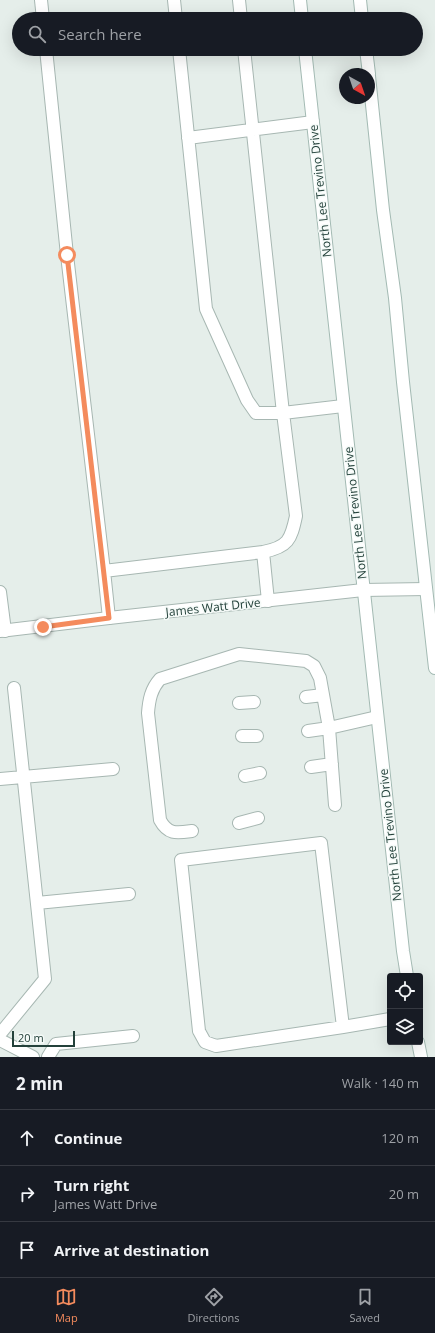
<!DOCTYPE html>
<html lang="en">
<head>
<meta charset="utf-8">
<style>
  body { margin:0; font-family:"Open Sans",sans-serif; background:#242831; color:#f1f3f6 }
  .controls { position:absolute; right:12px; bottom:12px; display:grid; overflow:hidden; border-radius:4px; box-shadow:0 4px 16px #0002 }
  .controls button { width:36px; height:36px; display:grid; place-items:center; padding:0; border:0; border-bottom:1px solid #363941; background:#171b24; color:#f1f3f6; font:20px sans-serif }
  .compass { position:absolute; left:339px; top:68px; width:36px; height:36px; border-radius:50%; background:#171b24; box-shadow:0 4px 16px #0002; rotate:140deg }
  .scale { position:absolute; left:12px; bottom:10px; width:63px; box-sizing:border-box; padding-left:4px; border:2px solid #23413a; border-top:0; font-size:11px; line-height:14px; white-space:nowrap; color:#23413a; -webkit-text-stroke:3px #f5faf8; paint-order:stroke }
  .stop { position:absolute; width:12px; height:12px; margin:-9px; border:3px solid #f48b5d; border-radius:50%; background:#fff }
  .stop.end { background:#f48b5d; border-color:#fff; box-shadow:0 1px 4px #0008 }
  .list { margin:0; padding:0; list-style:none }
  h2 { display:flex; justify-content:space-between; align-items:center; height:52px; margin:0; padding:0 16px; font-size:17px }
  h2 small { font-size:13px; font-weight:400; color:#9ea1a6 }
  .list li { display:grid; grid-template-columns:26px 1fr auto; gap:12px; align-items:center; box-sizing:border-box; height:56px; padding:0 16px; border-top:1px solid #363941 }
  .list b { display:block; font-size:15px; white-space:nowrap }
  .list p { margin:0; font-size:13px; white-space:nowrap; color:#9ea1a6 }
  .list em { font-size:13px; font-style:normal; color:#9ea1a6 }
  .icon { flex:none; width:22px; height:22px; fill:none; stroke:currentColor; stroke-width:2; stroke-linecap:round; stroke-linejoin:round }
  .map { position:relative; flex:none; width:435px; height:1057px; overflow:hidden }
  .search { position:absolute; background:#171b24; box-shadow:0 4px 16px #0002; left:12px; right:12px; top:12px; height:44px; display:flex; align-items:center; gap:10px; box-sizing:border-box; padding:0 14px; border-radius:22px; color:#9ea1a6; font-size:15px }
  .sheet { height:220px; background:#171b24 }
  nav { display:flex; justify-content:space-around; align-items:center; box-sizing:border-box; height:56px; border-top:1px solid #363941; background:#171b24; font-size:11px; color:#9ea1a6 }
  nav a { display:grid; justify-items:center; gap:2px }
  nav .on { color:#f48b5d }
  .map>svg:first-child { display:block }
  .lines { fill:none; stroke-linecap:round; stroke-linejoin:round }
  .service-casing { stroke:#a7b7b2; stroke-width:14 }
  .tertiary-casing { stroke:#a7b7b2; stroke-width:14 }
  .secondary-casing { stroke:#a3bab3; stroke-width:14 }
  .service { stroke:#fff; stroke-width:12 }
  .tertiary { stroke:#fff; stroke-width:12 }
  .secondary { stroke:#fff; stroke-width:12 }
  .route { stroke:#f48b5d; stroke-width:5 }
  .labels { text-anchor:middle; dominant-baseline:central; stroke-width:3; stroke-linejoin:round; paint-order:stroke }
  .street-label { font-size:12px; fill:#23413a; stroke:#f5faf8 }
</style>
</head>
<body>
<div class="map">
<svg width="435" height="1057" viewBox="0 0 435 1057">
  <rect width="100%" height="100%" fill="#e5eeea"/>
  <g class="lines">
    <g class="service-casing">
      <path id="service" d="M41 0 43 19
        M174 0 176 19
        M239 0 241 19
        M46 49 67 255 104 571
        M179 49 206 309 247 400 256 413H283L343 406
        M244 49 283 413 296 516C291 540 288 547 263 552
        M188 138 313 122
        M0 592 5 631
        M109 618 104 571 263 552 268 601
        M306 697 323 695
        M239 703 254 702
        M242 736H257
        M311 767 332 764
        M245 776 260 773
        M0 779 113 769
        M335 805 329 728 377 717
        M239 823 258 818
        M192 831C177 833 168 835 160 820L148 713C149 700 151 689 160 679L239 654 306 661 314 666 320 678 329 728 308 731
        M37 903 129 894
        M343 1027 321 843 181 860 199 1031 205 1042 216 1046 343 1027 390 1019
        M0 1034 45 979 14 688
        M0 1040 33 1057
        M48 1057 56 1044 133 1036"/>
    </g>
    <g class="tertiary-casing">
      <path id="tertiary" d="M0 631 109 618 363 590 426 589"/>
    </g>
    <g class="secondary-casing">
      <path id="secondary" d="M300 0 302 19
        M360 0 362 19
        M305 49 403 951 407 976
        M366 49 369 74
        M369 76 383 210 395 298 403 382 435 668
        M418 1042 421 1057"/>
    </g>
    <use href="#service" class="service"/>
    <use href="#tertiary" class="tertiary"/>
    <use href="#secondary" class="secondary"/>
  </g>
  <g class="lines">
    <path class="route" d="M43 627 109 618 67 255"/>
  </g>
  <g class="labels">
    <g class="street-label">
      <text transform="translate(320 191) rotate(-96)">North Lee Trevino Drive</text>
      <text transform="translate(355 513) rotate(-96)">North Lee Trevino Drive</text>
      <text transform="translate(213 607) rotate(-6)">James Watt Drive</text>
      <text transform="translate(390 835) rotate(-96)">North Lee Trevino Drive</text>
    </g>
  </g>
</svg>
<div class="controls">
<button><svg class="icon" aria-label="locate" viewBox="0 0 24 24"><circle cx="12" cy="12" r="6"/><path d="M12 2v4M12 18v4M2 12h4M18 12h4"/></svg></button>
<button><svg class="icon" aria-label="layers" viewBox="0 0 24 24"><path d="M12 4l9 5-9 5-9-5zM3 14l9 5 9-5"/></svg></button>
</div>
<svg class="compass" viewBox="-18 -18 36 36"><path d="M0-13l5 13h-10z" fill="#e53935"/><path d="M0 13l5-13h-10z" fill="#9ea1a6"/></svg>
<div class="scale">20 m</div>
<div class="stop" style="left:67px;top:255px"></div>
<div class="stop end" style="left:43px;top:627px"></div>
<div class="search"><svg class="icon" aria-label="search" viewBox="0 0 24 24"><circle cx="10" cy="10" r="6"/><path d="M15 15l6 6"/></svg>Search here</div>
</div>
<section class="sheet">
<h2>2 min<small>Walk · 140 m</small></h2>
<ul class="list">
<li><svg class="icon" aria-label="ahead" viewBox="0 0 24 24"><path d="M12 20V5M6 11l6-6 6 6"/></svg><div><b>Continue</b></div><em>120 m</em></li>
<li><svg class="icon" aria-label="right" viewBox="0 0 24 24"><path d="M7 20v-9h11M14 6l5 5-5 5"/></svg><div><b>Turn right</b><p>James Watt Drive</p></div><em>20 m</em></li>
<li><svg class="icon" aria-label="arrive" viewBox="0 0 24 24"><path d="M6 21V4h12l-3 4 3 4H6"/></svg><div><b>Arrive at destination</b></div></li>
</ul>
</section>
<nav>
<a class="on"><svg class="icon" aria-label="map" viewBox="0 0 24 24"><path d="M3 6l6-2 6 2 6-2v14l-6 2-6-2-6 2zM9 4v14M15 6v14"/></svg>Map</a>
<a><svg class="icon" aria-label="directions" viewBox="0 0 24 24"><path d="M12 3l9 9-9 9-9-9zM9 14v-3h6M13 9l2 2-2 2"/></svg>Directions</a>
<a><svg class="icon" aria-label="saved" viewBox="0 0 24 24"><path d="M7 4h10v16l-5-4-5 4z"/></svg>Saved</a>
</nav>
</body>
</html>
